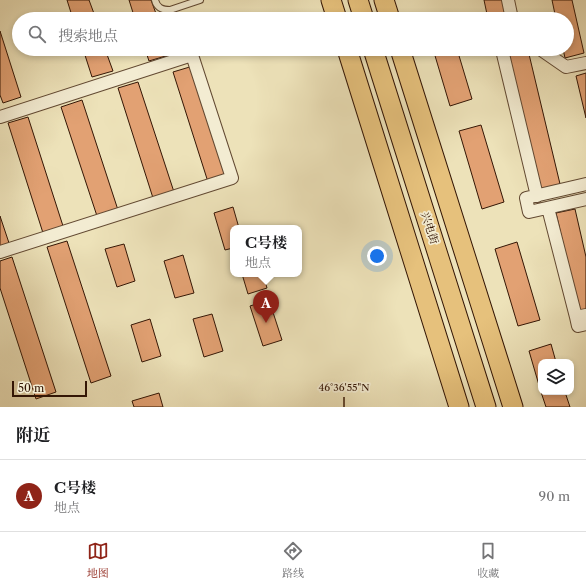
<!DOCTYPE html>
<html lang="zh">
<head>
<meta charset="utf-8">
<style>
  body { margin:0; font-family:"Libre Caslon Text","Noto Serif SC",serif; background:#f6f6f6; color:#202124 }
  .controls { position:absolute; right:12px; bottom:12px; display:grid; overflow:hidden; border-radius:8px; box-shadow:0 2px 6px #0003 }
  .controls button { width:36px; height:36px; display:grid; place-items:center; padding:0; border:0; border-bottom:1px solid #e0e0e0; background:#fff; color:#202124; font:20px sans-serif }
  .scale { position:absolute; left:12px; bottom:10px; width:75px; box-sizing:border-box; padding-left:4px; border:2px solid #341605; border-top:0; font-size:11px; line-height:14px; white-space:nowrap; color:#341605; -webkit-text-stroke:3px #f3ecd2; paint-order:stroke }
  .you { position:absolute; left:377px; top:256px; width:14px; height:14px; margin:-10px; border:3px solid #fff; border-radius:50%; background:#1a73e8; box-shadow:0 0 0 6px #1a73e833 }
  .badge { display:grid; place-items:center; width:26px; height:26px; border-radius:50%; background:#8f2418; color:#fff; font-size:13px; font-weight:700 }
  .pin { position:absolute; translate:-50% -33px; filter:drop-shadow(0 1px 2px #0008) }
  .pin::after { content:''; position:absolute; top:21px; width:14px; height:12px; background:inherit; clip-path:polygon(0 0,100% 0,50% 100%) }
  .popup { position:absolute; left:230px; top:225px; width:72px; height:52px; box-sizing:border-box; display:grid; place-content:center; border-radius:8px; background:#fff; filter:drop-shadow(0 1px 3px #0005); font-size:13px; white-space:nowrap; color:#757577 }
  .popup b { font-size:15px; color:#202124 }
  .popup::after { content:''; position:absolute; left:50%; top:100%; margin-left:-8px; border:8px solid transparent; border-top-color:#fff }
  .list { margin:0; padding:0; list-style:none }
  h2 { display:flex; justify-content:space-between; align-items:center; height:52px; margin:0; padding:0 16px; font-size:17px }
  h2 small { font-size:13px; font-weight:400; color:#757577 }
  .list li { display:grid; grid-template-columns:26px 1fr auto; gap:12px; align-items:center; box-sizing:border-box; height:72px; padding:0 16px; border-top:1px solid #e0e0e0 }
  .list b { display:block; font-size:15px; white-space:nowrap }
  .list p { margin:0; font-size:13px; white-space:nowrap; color:#757577 }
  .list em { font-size:13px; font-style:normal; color:#757577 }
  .icon { flex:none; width:22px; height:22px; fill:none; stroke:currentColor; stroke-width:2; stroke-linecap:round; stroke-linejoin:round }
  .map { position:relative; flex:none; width:586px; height:407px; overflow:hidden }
  .search { position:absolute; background:#fff; box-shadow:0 2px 6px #0003; left:12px; right:12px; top:12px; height:44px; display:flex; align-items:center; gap:10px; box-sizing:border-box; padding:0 14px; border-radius:22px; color:#757577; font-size:15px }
  .sheet { height:124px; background:#fff }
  nav { display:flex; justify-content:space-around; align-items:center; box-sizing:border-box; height:56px; border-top:1px solid #e0e0e0; background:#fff; font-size:11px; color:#757577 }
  nav a { display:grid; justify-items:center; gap:2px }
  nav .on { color:#8f2418 }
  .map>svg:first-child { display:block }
  .building { fill:#e2a173; stroke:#341605 }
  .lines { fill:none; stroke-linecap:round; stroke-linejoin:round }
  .lane-casing { stroke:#624932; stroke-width:8 }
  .street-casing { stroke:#624932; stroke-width:14 }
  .primary-casing { stroke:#341605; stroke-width:21 }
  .lane { stroke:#f3ecd2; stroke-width:6 }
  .street { stroke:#f3ecd2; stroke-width:12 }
  .primary { stroke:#e6c17c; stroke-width:19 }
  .ticks { fill:none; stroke:#341605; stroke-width:1.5 }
  .labels { text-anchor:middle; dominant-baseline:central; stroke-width:3.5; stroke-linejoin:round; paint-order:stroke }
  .street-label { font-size:11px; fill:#341605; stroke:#f3ecd2 }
  .ticks-label { font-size:10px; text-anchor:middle; fill:#341605; stroke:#f3ecd2; stroke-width:3.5; stroke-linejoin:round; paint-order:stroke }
</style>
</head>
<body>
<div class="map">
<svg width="586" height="407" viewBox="0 0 586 407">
  <rect width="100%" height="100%" fill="#ede2b9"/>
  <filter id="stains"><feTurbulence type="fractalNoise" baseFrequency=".005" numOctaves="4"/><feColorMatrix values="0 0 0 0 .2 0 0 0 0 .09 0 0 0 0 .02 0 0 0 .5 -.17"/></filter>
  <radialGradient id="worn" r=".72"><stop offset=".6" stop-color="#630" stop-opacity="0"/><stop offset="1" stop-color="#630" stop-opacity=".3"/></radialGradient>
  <path class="building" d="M67 0H89L96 19H73Z
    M129 0H151L158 19H135Z
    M484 0H504L508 19H488Z
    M552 0H572L584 53 565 58 563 49H567V19H556Z
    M0 31 21 97 3 103 0 95Z
    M83 49H105L113 71 92 77Z
    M145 49H167L169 55 149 61Z
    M433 49H457L472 99 450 106Z
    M528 50 560 184 541 189 509 55Z
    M193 66 228 176 208 182 173 72Z
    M586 73V118L576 76Z
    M138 82 174 192 153 198 118 88Z
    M82 100 118 210 97 216 61 107Z
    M28 117 63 226 43 233 8 123Z
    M481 125 504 202 482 209 459 131Z
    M233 207 239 228H233V248L225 250 214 213Z
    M575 209 586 257V311L579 312 556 213Z
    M0 216 9 243 0 246Z
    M67 241 111 376 91 383 47 247Z
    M517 242 540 320 518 326 495 249Z
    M124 244 135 281 117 287 105 249Z
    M183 255 194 293 175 298 164 261Z
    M12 257 56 392 36 399 0 288V261Z
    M242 274H263L267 288 248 294Z
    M269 300 282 340 263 346 250 306Z
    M212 314 223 351 204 357 193 319Z
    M150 319 161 356 142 362 131 325Z
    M551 344 556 362H541V392L529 351Z
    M541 392H565L570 407H546Z
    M159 393 163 407H134L132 401Z"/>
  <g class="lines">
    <g class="lane-casing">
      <path id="lane" d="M155 0C157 8 162 10 170 10L200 0"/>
    </g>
    <g class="street-casing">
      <path id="street" d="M508 0 512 19
        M504 49 502 50 537 196
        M540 49 566 67 586 63
        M0 117 192 55 232 178 0 252
        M586 184 526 198 529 212 586 199
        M548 208 576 317 586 315
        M576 317 578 326 586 324"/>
    </g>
    <g class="primary-casing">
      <path id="primary" d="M331 0 337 19
        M358 0 364 19
        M384 0 390 19
        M347 49 459 407
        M373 49 486 407
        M400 49 513 407"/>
    </g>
    <use href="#lane" class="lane"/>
    <use href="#street" class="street"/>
    <use href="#primary" class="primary"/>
  </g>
  <path class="ticks" d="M344 407V397"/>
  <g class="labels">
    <g class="street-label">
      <text transform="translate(430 228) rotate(72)">兴电街</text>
    </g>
  </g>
  <g class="ticks-label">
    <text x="344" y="391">46°36'55"N</text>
  </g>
  <rect width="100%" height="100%" filter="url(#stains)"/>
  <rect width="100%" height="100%" fill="url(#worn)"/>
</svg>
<div class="controls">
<button><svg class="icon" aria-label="layers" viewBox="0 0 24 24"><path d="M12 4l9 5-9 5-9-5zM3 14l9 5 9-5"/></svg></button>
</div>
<div class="scale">50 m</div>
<div class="you"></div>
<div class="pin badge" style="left:266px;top:323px">A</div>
<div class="popup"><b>C号楼</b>地点</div>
<div class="search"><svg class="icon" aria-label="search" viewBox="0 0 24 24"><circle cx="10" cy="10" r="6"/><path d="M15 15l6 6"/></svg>搜索地点</div>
</div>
<section class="sheet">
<h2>附近<small></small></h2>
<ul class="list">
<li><span class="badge">A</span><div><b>C号楼</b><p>地点</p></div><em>90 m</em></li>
</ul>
</section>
<nav>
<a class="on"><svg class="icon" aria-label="map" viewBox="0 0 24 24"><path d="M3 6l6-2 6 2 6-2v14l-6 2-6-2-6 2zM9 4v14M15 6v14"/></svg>地图</a>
<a><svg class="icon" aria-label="directions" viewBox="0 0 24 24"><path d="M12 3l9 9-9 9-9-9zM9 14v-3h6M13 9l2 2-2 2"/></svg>路线</a>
<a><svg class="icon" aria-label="saved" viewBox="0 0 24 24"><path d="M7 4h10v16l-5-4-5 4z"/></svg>收藏</a>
</nav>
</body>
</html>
